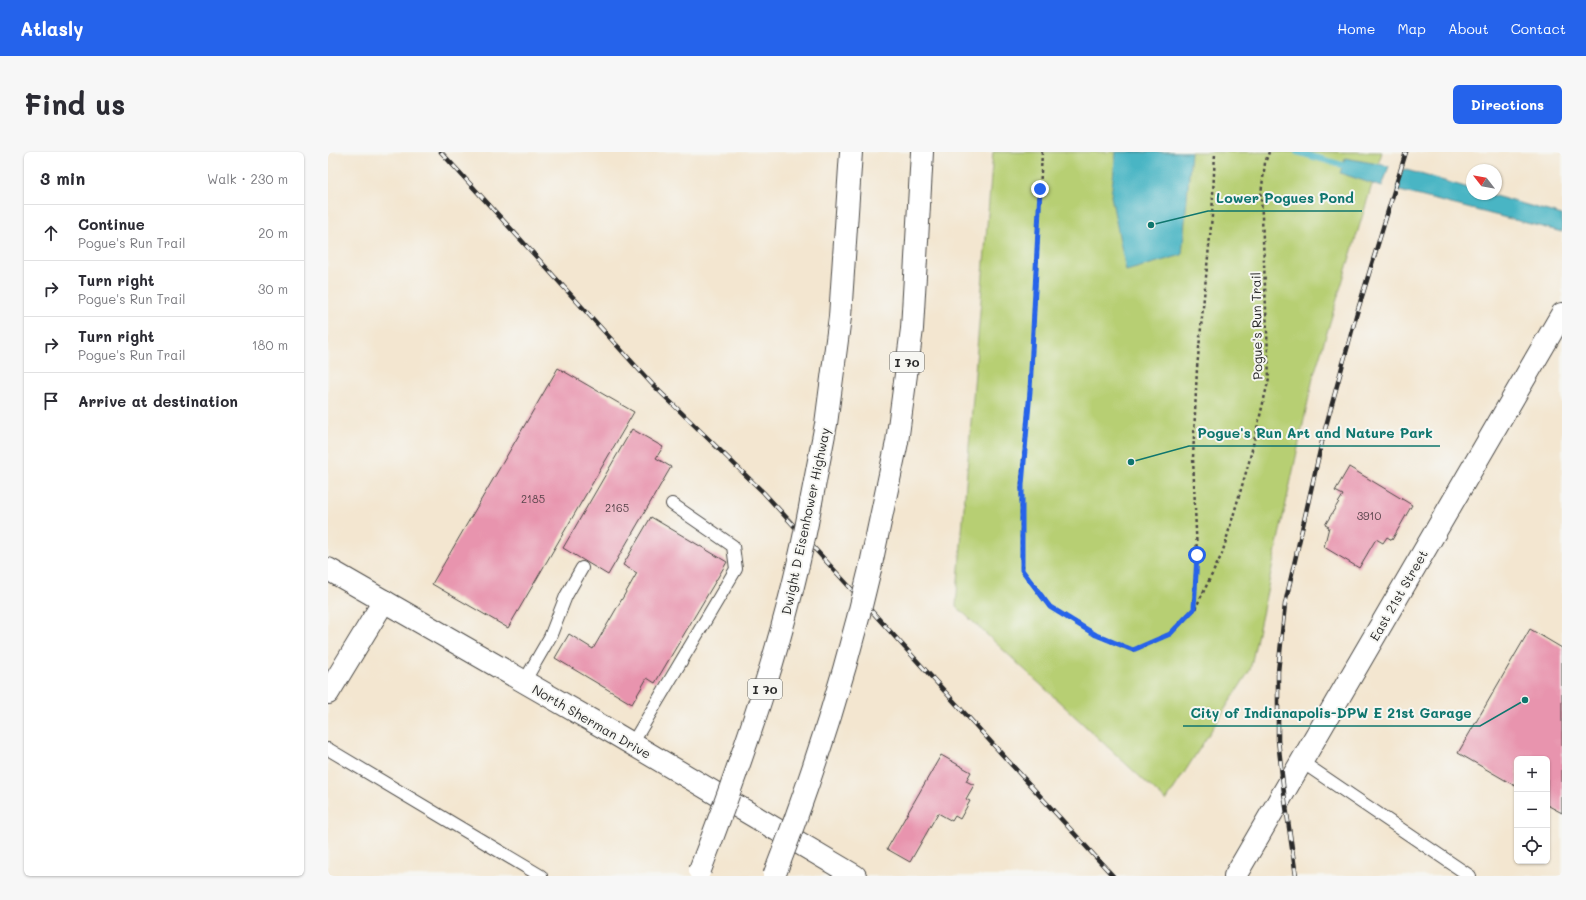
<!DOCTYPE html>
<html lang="en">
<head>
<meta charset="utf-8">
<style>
  body { margin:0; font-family:Mali,sans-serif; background:#f7f7f7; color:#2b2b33 }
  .controls { position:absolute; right:12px; bottom:12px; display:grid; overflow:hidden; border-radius:6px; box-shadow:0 1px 3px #0004 }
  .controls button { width:36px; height:36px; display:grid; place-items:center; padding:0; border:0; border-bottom:1px solid #e1e1e2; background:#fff; color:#2b2b33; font:20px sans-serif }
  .compass { position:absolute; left:1138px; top:12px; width:36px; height:36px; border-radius:50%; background:#fff; box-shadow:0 1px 3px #0004; rotate:301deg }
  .stop { position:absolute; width:12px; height:12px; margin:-9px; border:3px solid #2563eb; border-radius:50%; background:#fff }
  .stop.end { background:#2563eb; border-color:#fff; box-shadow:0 1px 4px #0008 }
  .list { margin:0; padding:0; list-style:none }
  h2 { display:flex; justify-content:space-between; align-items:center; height:52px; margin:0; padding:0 16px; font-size:17px }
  h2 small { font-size:13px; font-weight:400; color:#7c7c81 }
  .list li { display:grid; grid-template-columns:26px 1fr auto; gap:12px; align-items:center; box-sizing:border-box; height:56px; padding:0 16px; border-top:1px solid #e1e1e2 }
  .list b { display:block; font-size:15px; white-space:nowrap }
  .list p { margin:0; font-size:13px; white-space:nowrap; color:#7c7c81 }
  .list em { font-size:13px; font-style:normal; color:#7c7c81 }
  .icon { flex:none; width:22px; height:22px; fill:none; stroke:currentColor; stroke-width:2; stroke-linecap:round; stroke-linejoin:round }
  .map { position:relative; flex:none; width:1234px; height:724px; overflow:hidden; border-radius:6px }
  header { display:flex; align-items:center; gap:24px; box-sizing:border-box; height:56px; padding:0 20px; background:#2563eb; color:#fff }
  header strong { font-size:19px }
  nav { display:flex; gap:22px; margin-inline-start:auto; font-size:14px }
  .intro { display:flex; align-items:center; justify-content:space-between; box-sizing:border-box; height:96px; padding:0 24px }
  h1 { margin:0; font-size:28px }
  .button { padding:10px 18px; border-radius:6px; background:#2563eb; color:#fff; font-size:14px; font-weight:700 }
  main { display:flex; gap:24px; padding:0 24px }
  aside { flex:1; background:#fff; border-radius:6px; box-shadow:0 1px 3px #0004 }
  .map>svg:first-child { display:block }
  .green { fill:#b7cf73; stroke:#717d4f }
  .water { fill:#48b5c4; stroke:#3a7078 }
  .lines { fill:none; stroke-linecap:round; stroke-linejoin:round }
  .stream { stroke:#48b5c4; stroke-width:6 }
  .building { fill:#e894ae }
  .service-casing { stroke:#494744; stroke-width:14 }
  .minor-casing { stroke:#494744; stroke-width:24 }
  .secondary-casing { stroke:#494744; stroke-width:24 }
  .motorway-casing { stroke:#494744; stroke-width:24 }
  .path { stroke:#494744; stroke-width:2.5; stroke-dasharray:3 3; stroke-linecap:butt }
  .service { stroke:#fff; stroke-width:12 }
  .minor { stroke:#fff; stroke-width:22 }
  .secondary { stroke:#fff; stroke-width:22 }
  .motorway { stroke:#fff; stroke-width:22 }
  .rail-casing { stroke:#2b2b2b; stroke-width:4.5 }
  .rail { stroke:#f6f6f2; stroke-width:3; stroke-dasharray:9; stroke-linecap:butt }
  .motorway-bridge-casing { stroke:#494744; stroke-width:24; stroke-linecap:butt }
  .motorway-bridge { stroke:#fff; stroke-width:22 }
  .route { stroke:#2563eb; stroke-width:5 }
  .labels { text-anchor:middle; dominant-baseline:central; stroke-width:4; stroke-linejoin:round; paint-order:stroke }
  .number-label { font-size:11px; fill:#5a454c }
  .shield { fill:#f6f6f2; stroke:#686867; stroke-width:1 }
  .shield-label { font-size:12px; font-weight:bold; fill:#2b2b2b }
  .street-label { font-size:13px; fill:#2b2b2b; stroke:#f6f6f2 }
  .leader { fill:none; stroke:#0f766e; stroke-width:1.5 }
  .callout-dot { fill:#0f766e; stroke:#f6f6f2; stroke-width:1.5 }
  .callout-label { font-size:14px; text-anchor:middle; font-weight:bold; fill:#0f766e; stroke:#f6f6f2; stroke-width:4; stroke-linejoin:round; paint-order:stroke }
</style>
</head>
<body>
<header>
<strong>Atlasly</strong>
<nav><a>Home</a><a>Map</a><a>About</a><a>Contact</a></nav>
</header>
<div class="intro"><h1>Find us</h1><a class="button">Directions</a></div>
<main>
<aside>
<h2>3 min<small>Walk · 230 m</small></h2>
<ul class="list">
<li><svg class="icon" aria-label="ahead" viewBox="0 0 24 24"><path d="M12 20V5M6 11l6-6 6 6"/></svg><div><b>Continue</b><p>Pogue's Run Trail</p></div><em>20 m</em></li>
<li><svg class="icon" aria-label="right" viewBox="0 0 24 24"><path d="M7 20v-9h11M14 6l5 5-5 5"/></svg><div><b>Turn right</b><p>Pogue's Run Trail</p></div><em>30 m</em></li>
<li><svg class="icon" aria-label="right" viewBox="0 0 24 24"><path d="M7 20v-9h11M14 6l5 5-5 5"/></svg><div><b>Turn right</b><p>Pogue's Run Trail</p></div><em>180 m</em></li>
<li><svg class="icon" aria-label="arrive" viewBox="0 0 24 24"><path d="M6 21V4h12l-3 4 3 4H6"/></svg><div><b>Arrive at destination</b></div></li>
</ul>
</aside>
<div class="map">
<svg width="1234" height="724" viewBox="0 0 1234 724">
  <rect width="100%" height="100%" fill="#f6f6f2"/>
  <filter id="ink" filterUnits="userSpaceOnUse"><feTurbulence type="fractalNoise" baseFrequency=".025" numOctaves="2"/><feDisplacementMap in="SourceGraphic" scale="8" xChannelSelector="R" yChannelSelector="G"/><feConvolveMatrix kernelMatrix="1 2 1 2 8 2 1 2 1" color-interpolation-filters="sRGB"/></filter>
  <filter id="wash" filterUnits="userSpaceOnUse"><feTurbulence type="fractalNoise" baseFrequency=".012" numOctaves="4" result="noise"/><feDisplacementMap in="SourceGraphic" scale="16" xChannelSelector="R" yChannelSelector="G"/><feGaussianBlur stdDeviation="0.9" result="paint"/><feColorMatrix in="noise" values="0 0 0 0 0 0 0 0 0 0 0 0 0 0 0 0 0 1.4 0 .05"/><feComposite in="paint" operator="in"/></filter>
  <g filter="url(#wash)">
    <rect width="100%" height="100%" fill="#f3e6d0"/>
    <path class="green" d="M665 0H1054L985 226 922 518 838 649 628 454Z"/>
    <path class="water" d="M788 0H863L854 103 798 119 783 44Z
      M1017 6 1061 14 1054 35 1012 21Z
      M1075 17 1144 37V42H1160L1234 63V80L1068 38Z"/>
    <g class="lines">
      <path class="stream" d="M969 0 1021 15"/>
    </g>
    <g id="blocks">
      <path class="building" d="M230 216 306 260 180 476 104 432Z
        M304 277 335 295 328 306 343 315 280 423 235 396Z
        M1021 315 1084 353 1064 388 1059 385 1055 391 1048 387 1031 416 996 395 1001 375 997 373 1015 343 1007 339Z
        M323 365 399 410 327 531 319 526 304 552 227 506 241 482 265 497 309 421 295 413Z
        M1202 477 1234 496V661L1219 653V607H1189V635L1130 601Z
        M613 603 643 620 638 629 646 633 638 647 642 649 632 667 627 664 624 669 610 661 582 710 559 697Z"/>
    </g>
  </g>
  <g filter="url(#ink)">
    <use href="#blocks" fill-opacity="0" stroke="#494744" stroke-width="1"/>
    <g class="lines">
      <g class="service-casing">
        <path id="service" d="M196 530 222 485 238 444 254 416
          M304 592 408 417 405 394 344 352
          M0 597 213 724
          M974 610 1142 724"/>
      </g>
      <g class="minor-casing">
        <path id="minor" d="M0 541 56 449"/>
      </g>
      <g class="secondary-casing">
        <path id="secondary" d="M0 417 289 583 527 724
          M907 724 1234 162"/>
      </g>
      <g class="motorway-casing">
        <path id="motorway" d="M483 350 498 272 512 165 523 0
          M542 417 569 290 584 177 594 0"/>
      </g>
      <path class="path" d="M714 0 702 239 693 333 694 418 722 455 768 483 805 498 842 482 866 457 869 403 865 306 869 216 884 64 887 0
        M867 457 894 402 921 310 941 226 933 42 937 11 941 0"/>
      <use href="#service" class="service"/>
      <use href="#minor" class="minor"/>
      <use href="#secondary" class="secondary"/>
      <use href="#motorway" class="motorway"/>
      <g class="rail-casing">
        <path id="rail" d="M113 0 324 232 436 341 785 724
          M968 724 956 641 950 588V520L957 452 996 281 1028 164 1078 0"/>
      </g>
      <use href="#rail" class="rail"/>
      <g class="motorway-bridge-casing">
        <path id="motorway-bridge" d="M372 718C418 598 460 477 483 350
          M446 724C485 624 518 521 542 417"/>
      </g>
      <use href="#motorway-bridge" class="motorway-bridge"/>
    </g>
  </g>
  <g class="lines" filter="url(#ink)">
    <path class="route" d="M712 37 702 239 694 333V418L722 455 768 483 805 498 842 482 866 457 869 403"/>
  </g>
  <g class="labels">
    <g class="number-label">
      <text x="205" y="346">2185</text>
      <text x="289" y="355">2165</text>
      <text x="1041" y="363">3910</text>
    </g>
    <g class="shield">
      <rect x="562" y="200" width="34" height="20" rx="3"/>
      <rect x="420" y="527" width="34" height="20" rx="3"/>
    </g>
    <g class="shield-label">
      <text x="579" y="210">I 70</text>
      <text x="437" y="537">I 70</text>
    </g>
    <g class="street-label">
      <text transform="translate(928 174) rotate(-91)">Pogue's Run Trail</text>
      <text transform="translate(477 369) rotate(-78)">Dwight D Eisenhower Highway</text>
      <text transform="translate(1070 443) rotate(-60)">East 21st Street</text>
      <text transform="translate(264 569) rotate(30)">North Sherman Drive</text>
    </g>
  </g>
  <path class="leader" d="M823 73L880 59H1034M803 310L861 294H1112M1197 548L1152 574H855"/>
  <g class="callout-dot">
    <circle cx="823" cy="73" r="4"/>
    <circle cx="803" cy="310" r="4"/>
    <circle cx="1197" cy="548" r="4"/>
  </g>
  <g class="callout-label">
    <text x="957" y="51">Lower Pogues Pond</text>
    <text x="987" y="286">Pogue's Run Art and Nature Park</text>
    <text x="1003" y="566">City of Indianapolis-DPW E 21st Garage</text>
  </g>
</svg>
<div class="controls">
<button>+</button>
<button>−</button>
<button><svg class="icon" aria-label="locate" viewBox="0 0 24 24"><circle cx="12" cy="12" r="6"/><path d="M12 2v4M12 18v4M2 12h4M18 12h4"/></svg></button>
</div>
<svg class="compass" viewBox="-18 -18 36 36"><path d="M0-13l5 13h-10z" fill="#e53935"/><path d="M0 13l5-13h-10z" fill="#7c7c81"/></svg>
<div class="stop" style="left:869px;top:403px"></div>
<div class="stop end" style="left:712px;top:37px"></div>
</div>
</main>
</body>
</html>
